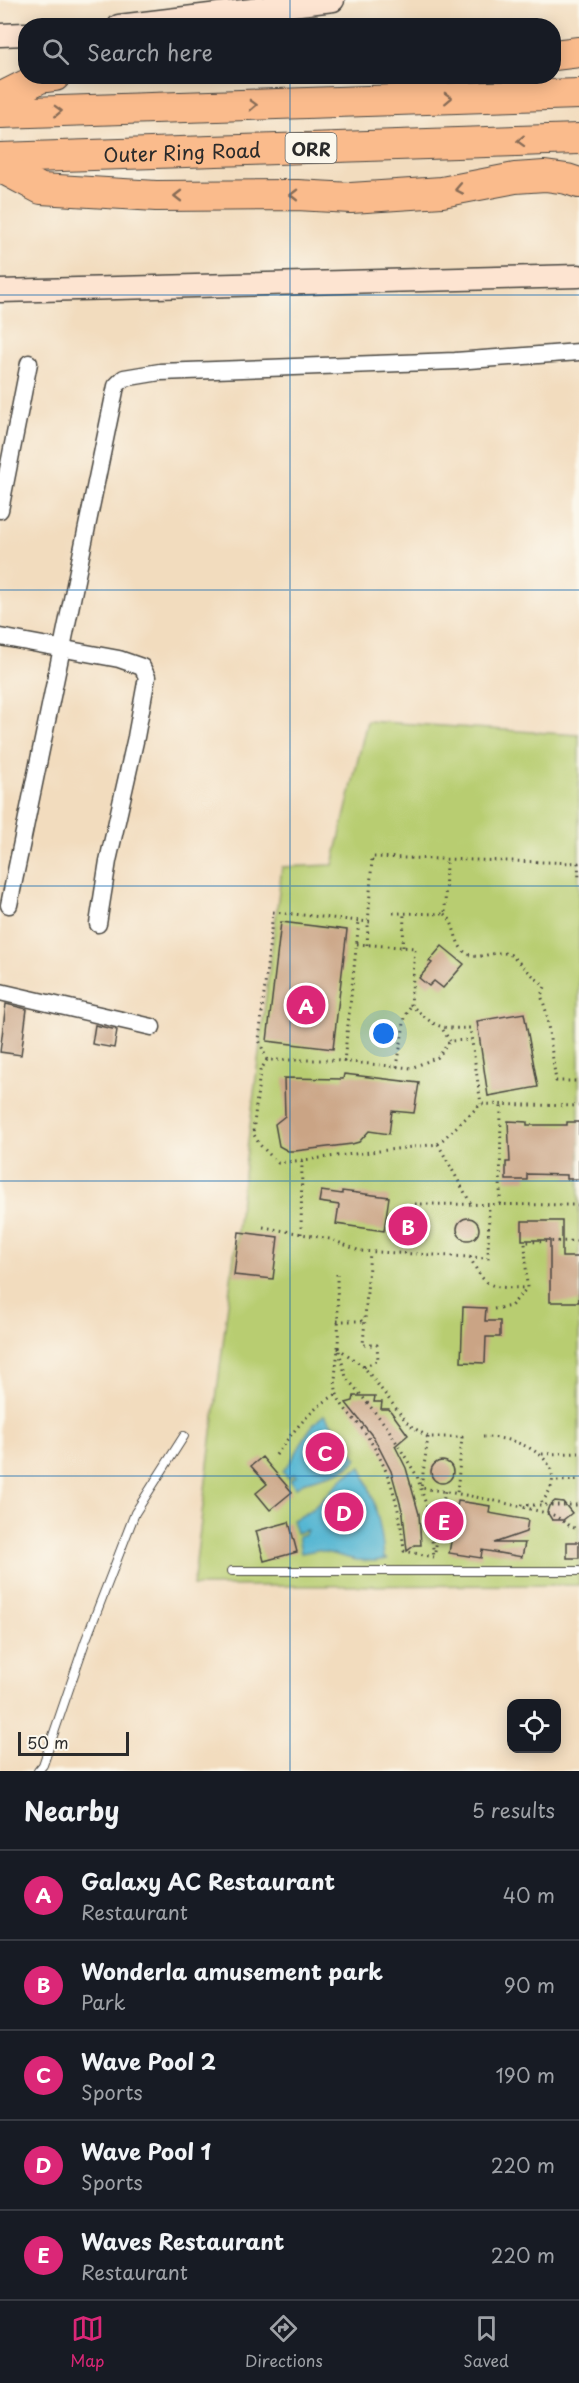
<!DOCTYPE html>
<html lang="en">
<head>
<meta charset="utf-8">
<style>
  body { margin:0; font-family:"Playpen Sans",sans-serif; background:#242831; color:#f1f3f6 }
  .controls { position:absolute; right:18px; bottom:18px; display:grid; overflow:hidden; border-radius:12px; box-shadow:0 3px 15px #0003 }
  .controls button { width:54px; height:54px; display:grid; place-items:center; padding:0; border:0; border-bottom:2px solid #363941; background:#171b24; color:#f1f3f6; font:30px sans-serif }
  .scale { position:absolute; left:18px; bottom:15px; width:111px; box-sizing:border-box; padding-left:6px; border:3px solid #2b2b2b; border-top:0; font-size:16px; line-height:21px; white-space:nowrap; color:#2b2b2b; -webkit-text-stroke:4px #fbf7ec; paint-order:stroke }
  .you { position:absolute; left:384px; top:1034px; width:21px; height:21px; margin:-15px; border:4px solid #fff; border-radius:50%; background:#1a73e8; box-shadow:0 0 0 9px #1a73e833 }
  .badge { display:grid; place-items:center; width:39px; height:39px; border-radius:50%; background:#db2777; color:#fff; font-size:20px; font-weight:700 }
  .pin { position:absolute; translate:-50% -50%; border:3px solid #fff; box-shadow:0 2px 6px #0006 }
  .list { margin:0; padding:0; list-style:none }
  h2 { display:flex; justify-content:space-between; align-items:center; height:78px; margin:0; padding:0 24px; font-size:26px }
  h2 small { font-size:20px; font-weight:400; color:#9ea1a6 }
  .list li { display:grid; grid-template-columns:39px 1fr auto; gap:18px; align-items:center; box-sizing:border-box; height:90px; padding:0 24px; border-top:2px solid #363941 }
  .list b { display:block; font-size:22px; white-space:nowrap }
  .list p { margin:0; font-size:20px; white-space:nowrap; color:#9ea1a6 }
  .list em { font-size:20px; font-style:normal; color:#9ea1a6 }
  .icon { flex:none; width:33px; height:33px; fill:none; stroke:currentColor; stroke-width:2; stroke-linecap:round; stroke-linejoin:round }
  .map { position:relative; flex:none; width:579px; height:1771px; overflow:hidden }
  .search { position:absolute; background:#171b24; box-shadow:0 3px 15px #0003; left:18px; right:18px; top:18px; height:66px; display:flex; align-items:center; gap:15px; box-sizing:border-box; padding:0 21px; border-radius:24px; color:#9ea1a6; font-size:22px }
  .sheet { height:528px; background:#171b24 }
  nav { display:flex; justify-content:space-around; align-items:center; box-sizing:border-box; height:84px; border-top:2px solid #363941; background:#171b24; font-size:16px; color:#9ea1a6 }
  nav a { display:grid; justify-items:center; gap:3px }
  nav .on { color:#db2777 }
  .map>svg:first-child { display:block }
  .green { fill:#b8cd71; stroke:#727c4e; stroke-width:1.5 }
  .water { fill:#53b5d2; stroke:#3f707e; stroke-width:1.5 }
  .building { fill:#caa485 }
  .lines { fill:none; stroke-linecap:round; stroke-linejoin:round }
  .lane-casing { stroke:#494641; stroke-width:10 }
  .street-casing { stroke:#494641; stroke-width:19 }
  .secondary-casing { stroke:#494641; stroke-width:25 }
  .highway-casing { stroke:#494641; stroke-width:32 }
  .path { stroke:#494641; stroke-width:3; stroke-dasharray:1.5 4.5; stroke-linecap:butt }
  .lane { stroke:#fff; stroke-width:8 }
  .street { stroke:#fff; stroke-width:16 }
  .secondary { stroke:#fde4d1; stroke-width:22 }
  .highway { stroke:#fabb8c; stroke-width:30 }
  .oneway { stroke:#886c57 }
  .grid { fill:none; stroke:#1f6fb2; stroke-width:1.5; stroke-opacity:0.55 }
  .labels { text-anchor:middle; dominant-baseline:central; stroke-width:4.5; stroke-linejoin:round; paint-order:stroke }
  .shield { fill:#fbf7ec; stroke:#696865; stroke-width:1.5 }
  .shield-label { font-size:18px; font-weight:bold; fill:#2b2b2b }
  .street-label { font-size:20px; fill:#2b2b2b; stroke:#fbf7ec }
</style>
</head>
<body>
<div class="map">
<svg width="579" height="1771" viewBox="0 0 579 1771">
  <rect width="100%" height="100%" fill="#fbf7ec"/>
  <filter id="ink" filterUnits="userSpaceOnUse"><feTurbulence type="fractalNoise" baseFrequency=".0167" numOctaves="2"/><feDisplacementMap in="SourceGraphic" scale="12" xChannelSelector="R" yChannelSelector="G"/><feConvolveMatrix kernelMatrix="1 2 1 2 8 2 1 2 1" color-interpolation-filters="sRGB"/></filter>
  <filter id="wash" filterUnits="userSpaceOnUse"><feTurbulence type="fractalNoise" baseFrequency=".008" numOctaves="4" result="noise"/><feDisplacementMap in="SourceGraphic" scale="24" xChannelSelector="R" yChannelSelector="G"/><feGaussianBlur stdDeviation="1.35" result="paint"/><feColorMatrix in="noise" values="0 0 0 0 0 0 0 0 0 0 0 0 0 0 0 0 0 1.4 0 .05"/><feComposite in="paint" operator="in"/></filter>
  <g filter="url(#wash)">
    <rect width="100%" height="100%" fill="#f2dcbe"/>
    <path class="green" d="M367 721 579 735V1585L193 1586 282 867 333 865Z"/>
    <path class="water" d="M324 1415 341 1434 357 1459C340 1479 314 1473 295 1488L290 1480 296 1476 294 1474 288 1478 283 1471C300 1454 303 1430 324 1415Z
      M361 1467C374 1497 382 1526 384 1558L388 1559 374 1561 356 1560 317 1550 301 1553 298 1536 305 1534 307 1530 296 1533 292 1520C324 1509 330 1481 361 1467Z"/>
    <g id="blocks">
      <path class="building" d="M281 922 347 930 333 1049 267 1041Z
        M442 946 464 964 443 988 434 981 429 986 419 978 432 963 429 961Z
        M6 1004 27 1009 21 1055 0 1052Z
        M524 1013 538 1087 488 1096 477 1021Z
        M95 1025 117 1030 114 1048 92 1044Z
        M344 1074 419 1083 414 1113 392 1111 389 1134 369 1131 359 1142 352 1144 295 1151H288L279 1146 275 1124 285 1116 284 1078 343 1079Z
        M508 1121 527 1122V1125H567V1122H579V1179H567V1175L527 1174V1180H506V1162H510Z
        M321 1191 342 1194V1191L389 1197 384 1231 336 1224 339 1205 319 1202Z
        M457 1229a11 11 0 1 1 22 0a11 11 0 1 1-22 0Z
        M522 1221H562V1257H579V1302H550V1240H522Z
        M239 1232 278 1237 273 1279 234 1275Z
        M463 1307 486 1308 485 1321H500V1337H486L485 1363 461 1362Z
        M354 1396H375L374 1402H382L381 1409H389L408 1435 395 1446 406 1468 419 1514 421 1545H415L407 1551 403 1514 391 1471 374 1438 346 1403 353 1401Z
        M262 1457 292 1492 270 1510 256 1493 267 1484 251 1466Z
        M431 1472a11 11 0 1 1 22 0a11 11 0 1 1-22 0Z
        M458 1501 490 1506 489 1513 528 1520 526 1532 494 1543H525L522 1557 482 1550 481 1558 449 1553Z
        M555 1501 563 1502 572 1513 563 1520H552L547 1512 549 1506Z
        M289 1522 297 1552 264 1561 256 1531Z
        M567 1542H579V1558H567Z"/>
    </g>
  </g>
  <g filter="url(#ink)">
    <use href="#blocks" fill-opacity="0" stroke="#494641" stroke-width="1.5"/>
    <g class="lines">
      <g class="lane-casing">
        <path id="lane" d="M232 1571H579
          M38 1771 43 1765 85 1642 135 1513 184 1436"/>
      </g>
      <g class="street-casing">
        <path id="street" d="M0 510 29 363
          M0 637 119 659 142 667 147 677 136 737 108 861 98 924
          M9 905 116 386 124 378 160 372 455 361 579 352
          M0 992 152 1027"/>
      </g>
      <g class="secondary-casing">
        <path id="secondary" d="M119 26 333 0
          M0 35 26 34
          M0 291 579 276"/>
      </g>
      <g class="highway-casing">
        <g id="highway">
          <path d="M554 55 579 52"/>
          <path d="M0 98 40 78 55 76"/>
          <path d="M0 113 579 94"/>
          <path id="s1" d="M0 158 579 139"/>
          <path d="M0 167 41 189 156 196 297 195 351 198 442 192 515 178 545 176 567 179 579 183"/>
        </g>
      </g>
      <path class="path" d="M393 913 445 914 446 859
        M445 914C458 924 452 951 473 956 486 958 497 949 511 955L545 987 541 995 546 1011 556 1081H579
        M370 922 273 912 259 1040 267 1060H330L411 1068 438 1057 450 1041 471 1040
        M357 944 415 948 411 1005C436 1027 436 1029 470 1028L481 1104
        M367 945 372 857 578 863 579 879
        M403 947 404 913
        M443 1030 450 1041
        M267 1060 260 1071 253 1133 260 1145 278 1163 438 1144 481 1104 579 1106
        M344 1062 359 921
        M397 1067 405 1017 411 1005
        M438 1144 471 1204
        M415 1204 579 1205
        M500 1204 501 1104
        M263 1227 330 1239 360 1251 488 1258 489 1205
        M301 1234 302 1161
        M470 1257C486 1291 492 1287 527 1288
        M337 1274C337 1299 339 1323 338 1348 337 1363 333 1379 337 1394 342 1410 357 1420 366 1434 391 1472 400 1507 404 1551L434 1557
        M494 1309 511 1306 527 1288 525 1242 579 1241
        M337 1321H364
        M338 1348 364 1367 408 1424 428 1437H462L457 1494
        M339 1351 346 1377 387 1427 417 1476 429 1514 434 1557
        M364 1367 378 1360 377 1345H363L370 1252
        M428 1437 421 1488C465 1494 508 1503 550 1514 561 1517 568 1528 579 1529
        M483 1437C521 1436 579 1464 539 1505
        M542 1454 579 1453
        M276 1455C294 1430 310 1409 337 1394
        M557 1481 579 1480
        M521 1505H579
        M435 1552 445 1491"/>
      <use href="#lane" class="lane"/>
      <use href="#street" class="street"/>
      <use href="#secondary" class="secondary"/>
      <use href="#highway" class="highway"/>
    </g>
    <defs><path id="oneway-chevron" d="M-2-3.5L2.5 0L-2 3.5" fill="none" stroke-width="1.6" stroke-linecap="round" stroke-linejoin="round" transform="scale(1.5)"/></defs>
    <g class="oneway">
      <use href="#oneway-chevron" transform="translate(448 98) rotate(-2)"/>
      <use href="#oneway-chevron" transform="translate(253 105) rotate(-2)"/>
      <use href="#oneway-chevron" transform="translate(58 111) rotate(-2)"/>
      <use href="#oneway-chevron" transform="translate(521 141) rotate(178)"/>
      <use href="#oneway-chevron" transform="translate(459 189) rotate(169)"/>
      <use href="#oneway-chevron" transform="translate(294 195) rotate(-179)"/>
      <use href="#oneway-chevron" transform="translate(178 196) rotate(180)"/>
    </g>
  </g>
  <path class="grid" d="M290 0V26M290 76V1771M0 295H579M0 590H579M0 886H579M0 1181H579M0 1476H579"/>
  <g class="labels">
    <rect class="shield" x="285.5" y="133" width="51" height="30" rx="4.5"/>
    <g class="shield-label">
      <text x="311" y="148">ORR</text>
    </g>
    <g class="street-label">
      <text stroke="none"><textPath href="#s1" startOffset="182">Outer Ring Road</textPath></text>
    </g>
  </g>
</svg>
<div class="controls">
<button><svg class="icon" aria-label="locate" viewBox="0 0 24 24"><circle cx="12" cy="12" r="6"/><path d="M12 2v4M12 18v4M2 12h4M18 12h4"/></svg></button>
</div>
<div class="scale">50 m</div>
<div class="you"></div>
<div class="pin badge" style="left:306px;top:1005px">A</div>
<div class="pin badge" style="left:408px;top:1226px">B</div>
<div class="pin badge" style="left:325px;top:1452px">C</div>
<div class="pin badge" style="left:344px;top:1512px">D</div>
<div class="pin badge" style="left:444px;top:1521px">E</div>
<div class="search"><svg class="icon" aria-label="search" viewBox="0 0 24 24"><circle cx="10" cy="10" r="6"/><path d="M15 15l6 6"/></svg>Search here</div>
</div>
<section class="sheet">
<h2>Nearby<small>5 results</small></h2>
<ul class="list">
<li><span class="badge">A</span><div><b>Galaxy AC Restaurant</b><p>Restaurant</p></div><em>40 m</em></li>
<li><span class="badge">B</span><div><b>Wonderla amusement park</b><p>Park</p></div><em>90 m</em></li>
<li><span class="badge">C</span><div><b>Wave Pool 2</b><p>Sports</p></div><em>190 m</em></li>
<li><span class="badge">D</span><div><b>Wave Pool 1</b><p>Sports</p></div><em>220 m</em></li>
<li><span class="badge">E</span><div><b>Waves Restaurant</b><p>Restaurant</p></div><em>220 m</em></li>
</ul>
</section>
<nav>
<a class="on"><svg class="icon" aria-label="map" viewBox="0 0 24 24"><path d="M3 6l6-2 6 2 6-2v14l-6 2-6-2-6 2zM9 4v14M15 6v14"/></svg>Map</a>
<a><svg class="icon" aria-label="directions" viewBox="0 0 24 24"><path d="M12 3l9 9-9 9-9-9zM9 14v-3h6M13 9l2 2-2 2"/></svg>Directions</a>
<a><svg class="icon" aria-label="saved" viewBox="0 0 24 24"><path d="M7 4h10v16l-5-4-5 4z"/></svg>Saved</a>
</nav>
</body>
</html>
